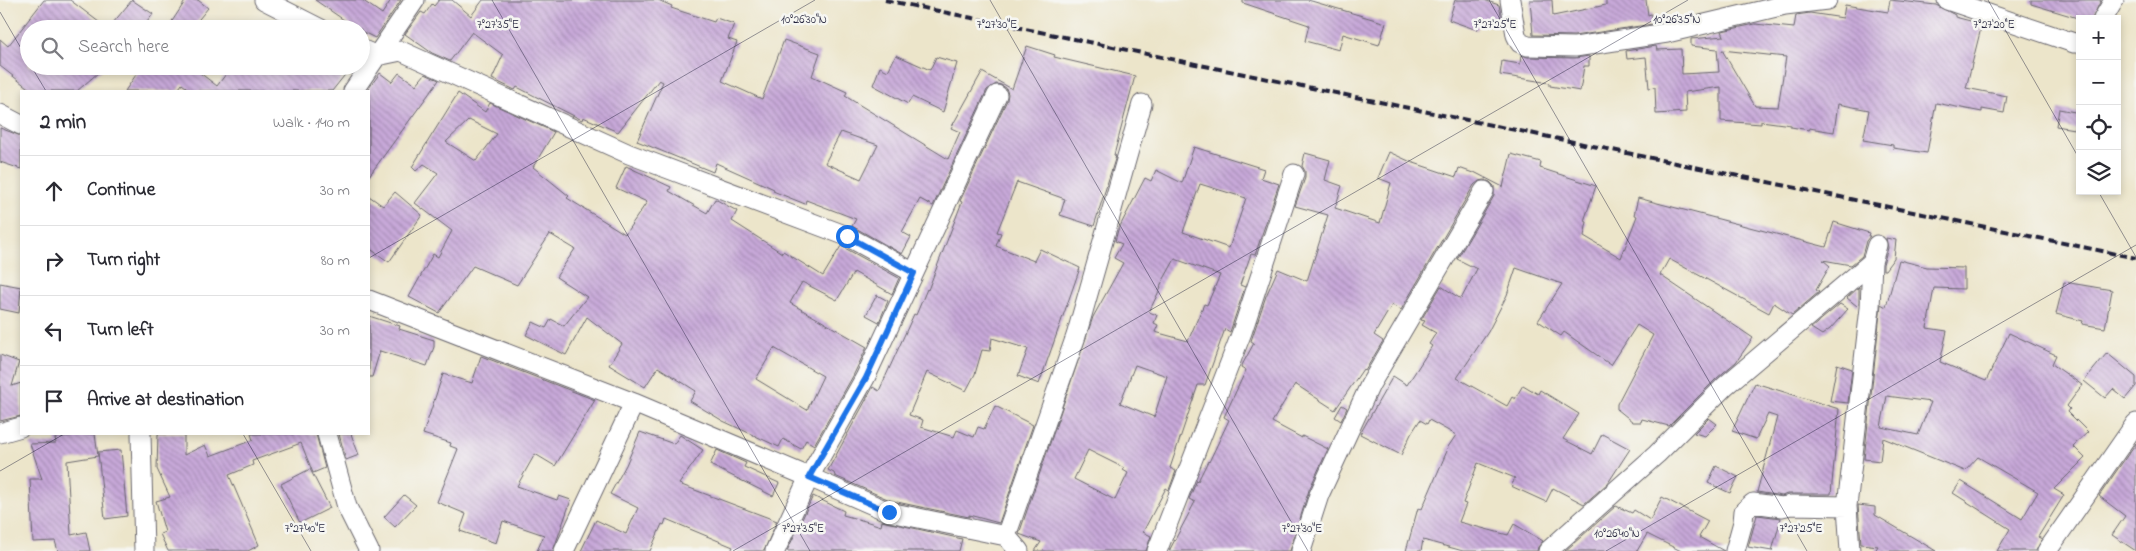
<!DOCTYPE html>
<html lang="en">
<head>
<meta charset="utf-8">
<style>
  body { margin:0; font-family:"Indie Flower",sans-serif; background:#f2f2f3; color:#2b2b33 }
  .controls { position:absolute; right:15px; top:15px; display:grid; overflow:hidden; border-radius:0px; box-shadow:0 2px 8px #0003 }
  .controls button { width:45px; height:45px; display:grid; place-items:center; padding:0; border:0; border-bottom:1px solid #e1e1e2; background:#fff; color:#2b2b33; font:25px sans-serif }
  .stop { position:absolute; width:15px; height:15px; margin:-11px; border:4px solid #1a73e8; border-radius:50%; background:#fff }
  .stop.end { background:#1a73e8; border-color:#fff; box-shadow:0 1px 5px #0008 }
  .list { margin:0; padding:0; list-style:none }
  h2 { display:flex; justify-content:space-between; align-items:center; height:65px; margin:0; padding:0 20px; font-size:21px }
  h2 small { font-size:16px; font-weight:400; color:#7c7c81 }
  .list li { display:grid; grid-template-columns:32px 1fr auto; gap:15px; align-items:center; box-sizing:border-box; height:70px; padding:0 20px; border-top:1px solid #e1e1e2 }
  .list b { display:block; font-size:19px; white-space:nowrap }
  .list em { font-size:16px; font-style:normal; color:#7c7c81 }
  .icon { flex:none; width:28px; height:28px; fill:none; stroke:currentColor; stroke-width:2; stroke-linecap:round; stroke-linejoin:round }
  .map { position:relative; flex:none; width:2136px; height:551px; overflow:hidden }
  .search { position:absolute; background:#fff; box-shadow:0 2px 8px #0003; left:20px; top:20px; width:350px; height:55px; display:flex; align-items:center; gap:12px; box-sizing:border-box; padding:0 18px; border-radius:28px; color:#7c7c81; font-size:19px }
  .panel { position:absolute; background:#fff; box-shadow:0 2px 8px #0003; left:20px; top:90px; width:350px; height:345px; border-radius:0px }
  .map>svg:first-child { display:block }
  .building { fill:url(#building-back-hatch); fill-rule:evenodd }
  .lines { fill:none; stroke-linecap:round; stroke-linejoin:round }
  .street-casing { stroke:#69666d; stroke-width:21 }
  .street { stroke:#fff; stroke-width:19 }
  .rail { stroke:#22223b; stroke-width:4; stroke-dasharray:8 4; stroke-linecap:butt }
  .route { stroke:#1a73e8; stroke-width:6 }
  .ticks { fill:none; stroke:#22223b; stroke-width:1; stroke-opacity:0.45 }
  .ticks-label { font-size:12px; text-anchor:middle; fill:#22223b; stroke:#f6f6f2; stroke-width:5; stroke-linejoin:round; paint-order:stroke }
</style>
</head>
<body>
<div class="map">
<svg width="2136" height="551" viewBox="0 0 2136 551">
  <defs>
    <pattern id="building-back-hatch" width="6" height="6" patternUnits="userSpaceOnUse" patternTransform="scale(1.25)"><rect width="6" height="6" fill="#c8a9d9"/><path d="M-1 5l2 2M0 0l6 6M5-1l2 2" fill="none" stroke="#a289b1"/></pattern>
  </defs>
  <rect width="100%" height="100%" fill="#f6f6f2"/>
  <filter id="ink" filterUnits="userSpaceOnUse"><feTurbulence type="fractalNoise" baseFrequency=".02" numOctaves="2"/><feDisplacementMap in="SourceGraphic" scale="10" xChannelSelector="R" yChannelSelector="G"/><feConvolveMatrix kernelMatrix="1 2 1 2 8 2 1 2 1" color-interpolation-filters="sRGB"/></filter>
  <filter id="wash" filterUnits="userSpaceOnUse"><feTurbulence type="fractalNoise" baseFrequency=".0096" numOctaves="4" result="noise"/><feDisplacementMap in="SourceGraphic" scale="20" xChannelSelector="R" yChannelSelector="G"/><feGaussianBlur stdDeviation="1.12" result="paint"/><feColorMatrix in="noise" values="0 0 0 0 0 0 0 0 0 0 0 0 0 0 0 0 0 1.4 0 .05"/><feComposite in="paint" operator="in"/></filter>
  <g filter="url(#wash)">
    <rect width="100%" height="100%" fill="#ece5ca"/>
    <g id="blocks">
      <path class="building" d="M44 0H70L108 29H29V66H106L77 91H32L0 66V39L8 46Z
        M132 0 153 14 142 29H108Z
        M186 0H198L208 8 191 29H167Z
        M315 0H362L382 14 391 0H401L375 38 361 31V29H357Z
        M439 0H452L471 16 483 0H658L672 6 671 8 714 22 716 18 734 24 728 39 737 42 722 81 762 99 784 40 820 53 812 76 847 92 845 96 948 159 960 132 951 128 982 72 1012 89 1027 46 1055 55 1054 57 1135 76 1114 155 1116 156 1094 226 1060 215 1065 199 1017 182 997 232 1001 233 996 246 1034 261 1040 249 1080 268 1039 384 1018 376 1028 349 992 338 990 351 982 350 975 374 966 391 927 372 909 415 923 420 921 427 954 437 957 430 974 437 978 427 984 429 995 406 1033 425 999 523 969 515V517L892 501 835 476 834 473 828 470 873 387 879 391 914 314 916 315 927 289 928 290 962 202 960 201 1007 100 1008 94 1006 88 1001 85 996 84 987 90 933 206 920 199 902 232 911 237 902 254 852 226 856 219 806 200 805 204 773 191 774 189 716 163 713 172 637 141 663 82 659 80 618 132 583 117 582 120 517 87 515 90 492 79 503 55 472 32 450 61 432 53 405 34 421 12 425 14 432 4 434 6ZM841 132 878 145 861 179 825 163Z
        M1243 0H1308L1386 23 1379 45 1343 34 1339 50 1305 41 1309 25 1243 3Z
        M1455 0H1484L1499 5 1501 15 1497 27 1480 21 1477 30 1449 20Z
        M1530 0H1552L1553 16 1606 5V0H1646L1648 15 1651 14 1653 24 1574 36 1533 35Z
        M1890 0 1936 5 1955 15V17L1982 24 1966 88 2007 96 2004 113 1982 109V112L1936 103 1927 153 1893 148V145L1863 140 1869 110 1838 104 1834 132 1809 128V130L1791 127V125L1761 121V124L1721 121V87L1685 92 1686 112 1656 114 1655 87 1649 88 1646 57 1627 59 1626 51 1656 46 1657 50 1681 49 1682 74 1719 72 1717 49 1691 46V39L1724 36 1722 31 1755 24 1794 28 1796 15 1810 13 1843 18 1845 5 1888 12ZM1722 50 1786 57 1778 107 1755 106Z
        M2031 0H2101L2092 19H2081L2031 4Z
        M896 55 930 70 936 57 957 63 943 112 912 97 908 104 873 85 880 67 888 71Z
        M1521 55 1528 57 1575 58 1589 56V66H1584L1580 91 1550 86V83L1500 75 1502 61 1520 64Z
        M142 66H191L217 86 232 66H352L332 91H191L182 84 177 91H125Z
        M380 73 392 82 399 73 416 85 425 74 439 80 369 176V88Z
        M458 93 485 112 490 103 554 132 533 167 569 196 567 198 625 234 647 202 616 188 626 166 671 187 669 191 707 213 715 199 737 211 732 221 782 253 783 251 823 276 841 246 899 278 892 294 854 272 837 300 802 282 790 303 867 347 853 376 814 445 806 440 801 449 783 439 779 447 723 421 690 401 696 391 658 367 645 387 609 365 622 344 587 317 566 355 526 335 533 322 546 328 551 319 564 326 587 297 556 277 575 249 550 234 517 285 473 266 439 313 409 297 433 254 438 257 452 231 415 203 438 173 424 164 416 171 412 167ZM469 120 497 134 476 161 446 142ZM774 348 823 376 807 410 756 379Z
        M2059 109 2080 113V130L2056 126Z
        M0 128 21 136V169L0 162Z
        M1194 147 1264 169 1261 178 1279 184 1255 255 1251 254 1240 285 1245 287 1230 332 1225 329 1205 385H1198L1170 468 1176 471 1169 490 1166 488 1143 532 1151 536 1146 551H1035L1041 542 1019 534 1093 317 1123 263 1114 258 1122 244 1115 241 1118 230 1145 178 1151 181 1156 170 1182 183ZM1200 184 1246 198 1229 248 1183 232ZM1175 259 1220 275 1207 305 1204 304 1188 341 1155 332 1158 325 1154 323 1157 315 1149 312 1161 287 1160 286ZM1135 365 1167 376 1154 417 1120 403ZM1088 450 1124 468 1123 470 1128 473 1115 500 1074 479Z
        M1389 152 1411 162 1456 177 1459 168 1473 173 1474 172 1503 187 1511 154 1541 162 1540 168 1596 186 1584 221 1587 222 1584 236 1621 258 1637 216 1634 215 1638 198 1826 247 1834 222 1869 233 1868 236H1870L1866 241 1862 256 1851 265 1823 260 1830 266 1816 290 1819 292 1792 315 1774 303 1769 313 1669 259 1660 275 1753 338 1736 362 1717 378 1669 426 1642 419 1641 422H1633L1617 409V404L1653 335 1637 325 1611 365 1564 332 1561 336 1538 321 1562 284 1516 268 1507 295 1488 332 1457 378 1507 406 1512 397 1515 399 1523 385 1538 394 1540 390 1579 414 1563 439 1592 454 1602 434 1630 449 1608 483 1584 504 1553 488 1546 502 1511 486 1515 478 1478 463 1463 503 1466 504 1459 522 1508 535 1514 524 1543 541 1538 547 1537 551H1463L1423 540 1421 551H1406L1418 508 1422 509 1447 451 1446 450 1456 435 1429 420 1427 424 1420 420 1411 434 1401 455 1360 434 1393 376 1407 385 1432 346 1429 344 1436 333 1422 325 1425 321 1421 320 1441 286 1461 299 1477 269 1457 259 1494 196V186L1490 182 1485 180 1479 181 1474 185 1401 310 1392 305 1374 335 1383 341 1365 371 1363 369 1335 410 1295 384 1272 422 1302 438V436L1328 449 1309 490 1290 551H1169L1195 502 1189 499 1197 480 1198 481 1208 461 1209 462 1229 420 1224 417 1246 370 1241 367 1254 343 1251 341 1266 296 1278 269 1307 281 1328 215 1295 206 1305 178V171L1302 166 1305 153 1330 160 1325 180 1342 186 1335 208 1380 223 1391 183 1378 178Z
        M395 192 422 215 389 262 369 248V196L383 206Z
        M1886 238 1896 240 1894 258 1885 270H1883V264L1888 248Z
        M1899 260 1927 267 1964 268V289L1934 288 1927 328 1947 331 1940 362 1986 381 2009 333 2056 355 2052 364 2082 385 2067 406 2070 409 2068 412 2088 432 2073 446 2085 458 2054 489 2064 495 2038 537 2042 539 2036 551H1997L2010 529 1953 493 1961 481 2022 519 2038 492 1978 457 1965 471 1883 438 1880 461 1864 459 1881 304 1886 307ZM1887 396 1931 402 1918 435 1881 427Z
        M2064 282 2112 290 2105 328 2082 324 2083 321 2056 314Z
        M0 283 21 287 19 313 0 309Z
        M1859 287V304L1857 306 1847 298Z
        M877 295 888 301 879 322 866 315Z
        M1840 304 1848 309 1830 329 1822 335 1811 328Z
        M369 316 400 326 399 329 434 340V347L427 366 380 351 372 377H369Z
        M2107 353 2136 377V386L2125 399 2113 389 2105 398 2084 381Z
        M0 355 19 362 12 386 21 383V416L0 421Z
        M481 356 595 400 555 466 535 454 517 486 557 500 559 496 571 500 553 551H537L544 535 503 521 496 543 460 531 466 514 437 502 458 449 450 446 451 443 423 434 443 374 472 383Z
        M1837 364 1852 369 1848 403 1830 401Z
        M1755 383 1839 409 1831 494H1787L1782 496 1757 492 1777 417 1768 414 1756 439 1732 431Z
        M1342 405 1347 408 1341 421 1335 417Z
        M1709 418 1717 424 1705 436 1694 433Z
        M640 432 674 444 680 435 703 450 679 484 777 521 764 551H731L733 547 666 519 664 525 662 524 650 551H581L596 520 626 534 638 508 610 494 626 465Z
        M85 434H95L98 456 67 461 71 535 86 532 90 551H58L55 541 33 542 30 479H42L30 444 56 443 55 438Z
        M158 434H184V455L205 445 210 456 253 440 251 434H316L325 468 313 473 301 443 252 461 253 465 229 475 259 545 248 551H168L160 534 165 532 156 501 170 497 157 469Z
        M339 434H351L359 455 346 460Z
        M2136 443V551L2112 535 2125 516 2099 496Z
        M121 450 127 516 105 519 98 452Z
        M717 450 746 463 744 467 779 483 773 496 710 465Z
        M1716 466 1738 477 1730 493 1708 483Z
        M310 469 330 508 300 523 281 484Z
        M404 495 416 505 395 527 384 517Z
        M813 496 844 511 843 515 865 521 881 526 882 521 962 539 959 551H787Z
        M1662 497 1708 521 1699 537 1724 551H1681L1647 534 1637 551H1565L1616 506 1632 513 1634 510 1650 520Z
        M1858 505 1875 507V515L1936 551H1875L1878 546 1861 544Z
        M1757 515 1781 518 1772 551 1748 547Z"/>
    </g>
  </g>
  <g filter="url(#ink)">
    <use href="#blocks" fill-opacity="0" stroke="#69666d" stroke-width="1"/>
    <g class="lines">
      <g class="street-casing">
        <path id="street" d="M264 0 321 29
          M1510 0 1516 35 1520 43 1528 46 1575 47 1667 33 1785 5 1827 0
          M1947 0 2074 43H2080
          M2103 19 2114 0
          M361 49 377 56 401 51 629 154 847 236 914 273
          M353 91 415 0
          M997 95 865 378 809 477 889 512 1006 536
          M0 114 21 125
          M369 300 634 403 809 477 775 551
          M0 433 21 427
          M141 434 144 551
          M327 434 347 507 369 551
          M564 551 634 403
          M1019 551 1006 536 1076 336 1142 104
          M1157 551 1242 332 1294 174
          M1301 551 1319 495 1370 385 1484 191
          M1548 551 1657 454 1725 386 1872 262
          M1735 551 1743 522 1744 511 1753 503 1782 507 1791 505 1847 506
          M1850 551 1847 506 1870 308 1872 262 1877 245
          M2047 551 2136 423"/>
      </g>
      <use href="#street" class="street"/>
      <path class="rail" d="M885 0 2136 258"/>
    </g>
  </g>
  <g class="lines" filter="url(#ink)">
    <path class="route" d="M847 236 914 273 866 378 809 477 889 512"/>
  </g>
  <path class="ticks" d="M492 0 810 551M990 0 1308 551M1489 0 1807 551M1988 0 2080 160M0 12 29 62M31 66 46 91M2098 191 2136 257M369 258 815 0M243 434 311 551M0 471 64 434M733 551 1688 0M1606 551 2136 245"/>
  <g class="ticks-label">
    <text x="804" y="23">10°26'30"N</text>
    <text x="1677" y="23">10°26'35"N</text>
    <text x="498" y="28">7°27'35"E</text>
    <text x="1495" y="28">7°27'25"E</text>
    <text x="997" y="28">7°27'30"E</text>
    <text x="1994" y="28">7°27'20"E</text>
    <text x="305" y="532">7°27'40"E</text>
    <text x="803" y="532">7°27'35"E</text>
    <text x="1302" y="532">7°27'30"E</text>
    <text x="1801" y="532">7°27'25"E</text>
    <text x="1617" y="537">10°26'40"N</text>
  </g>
</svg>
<div class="controls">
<button>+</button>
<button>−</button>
<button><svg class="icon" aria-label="locate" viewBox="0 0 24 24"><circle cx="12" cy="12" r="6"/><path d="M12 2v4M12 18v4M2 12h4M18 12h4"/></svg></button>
<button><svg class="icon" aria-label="layers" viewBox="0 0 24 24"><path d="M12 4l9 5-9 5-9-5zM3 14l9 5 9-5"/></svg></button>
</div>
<div class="stop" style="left:847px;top:236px"></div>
<div class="stop end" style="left:889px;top:512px"></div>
<div class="search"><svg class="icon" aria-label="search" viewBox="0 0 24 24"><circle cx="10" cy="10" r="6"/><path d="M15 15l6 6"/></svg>Search here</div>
<section class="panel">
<h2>2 min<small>Walk · 140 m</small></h2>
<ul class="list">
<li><svg class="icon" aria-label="ahead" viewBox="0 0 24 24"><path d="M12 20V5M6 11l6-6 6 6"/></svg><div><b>Continue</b></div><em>30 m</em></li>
<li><svg class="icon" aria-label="right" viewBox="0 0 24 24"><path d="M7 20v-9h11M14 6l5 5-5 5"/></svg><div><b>Turn right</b></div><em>80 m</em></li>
<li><svg class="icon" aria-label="left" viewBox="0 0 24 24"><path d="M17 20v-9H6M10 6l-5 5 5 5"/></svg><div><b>Turn left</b></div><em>30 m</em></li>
<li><svg class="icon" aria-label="arrive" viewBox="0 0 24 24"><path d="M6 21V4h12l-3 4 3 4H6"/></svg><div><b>Arrive at destination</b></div></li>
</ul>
</section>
</div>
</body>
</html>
